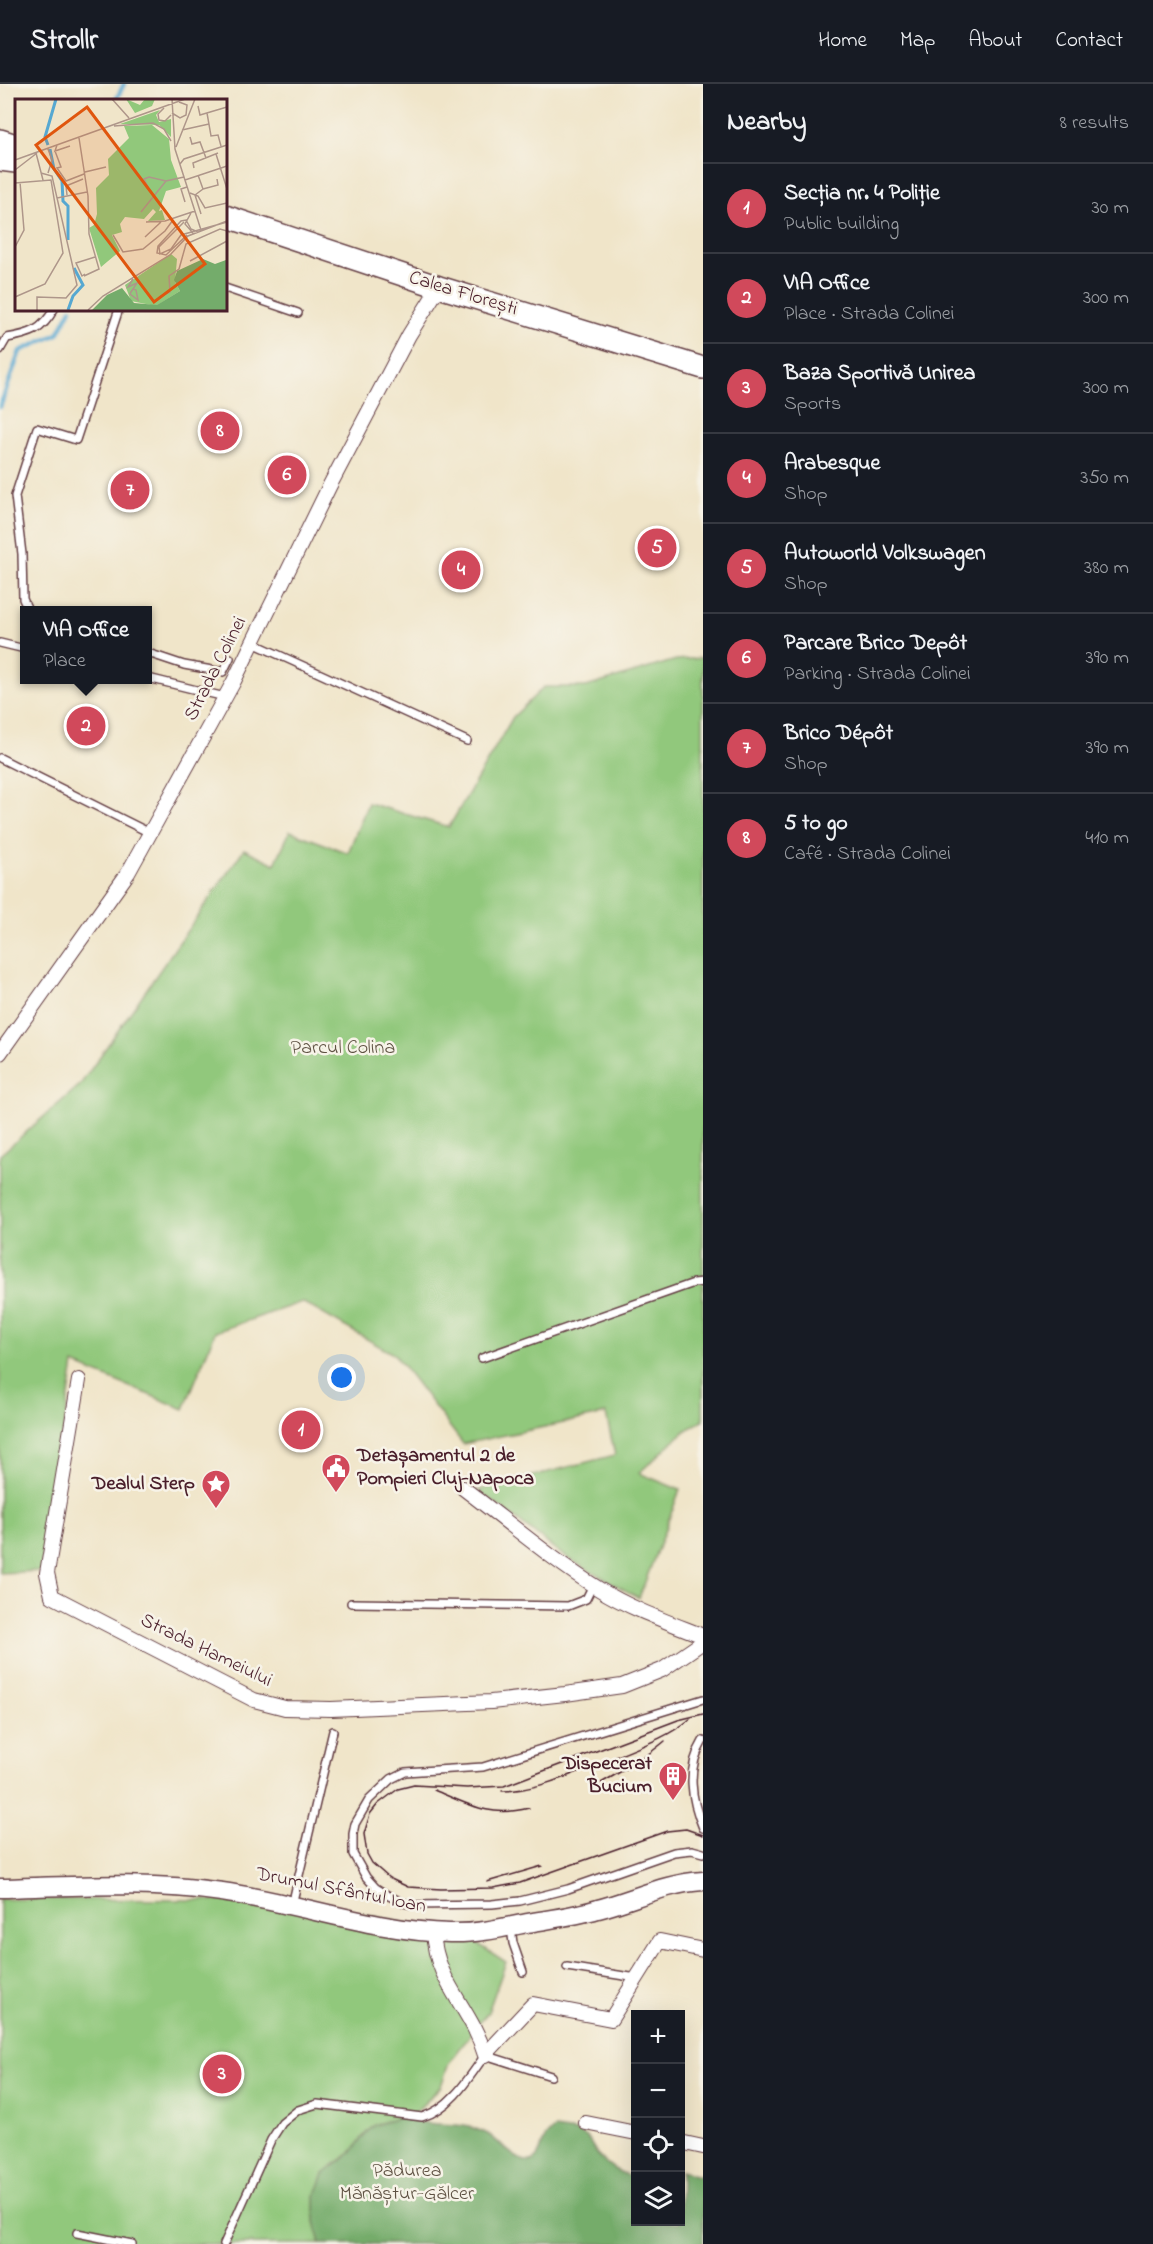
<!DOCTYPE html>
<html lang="en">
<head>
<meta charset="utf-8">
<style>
  body { margin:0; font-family:"Indie Flower",sans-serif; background:#20242c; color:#f1f3f6 }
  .controls { position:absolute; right:18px; bottom:18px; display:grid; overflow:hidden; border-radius:0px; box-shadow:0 6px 24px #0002 }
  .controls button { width:54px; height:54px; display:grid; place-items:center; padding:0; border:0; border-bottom:2px solid #363941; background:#171b24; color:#f1f3f6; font:30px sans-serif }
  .you { position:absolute; left:342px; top:1294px; width:21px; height:21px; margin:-15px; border:4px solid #fff; border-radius:50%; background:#1a73e8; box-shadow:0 0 0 9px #1a73e833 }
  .badge { display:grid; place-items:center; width:39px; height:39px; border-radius:50%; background:#d1495b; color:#fff; font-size:20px; font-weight:700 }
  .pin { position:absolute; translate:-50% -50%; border:3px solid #fff; box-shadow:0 2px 6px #0006 }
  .popup { position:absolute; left:20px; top:522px; width:132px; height:78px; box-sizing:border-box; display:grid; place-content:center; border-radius:0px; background:#171b24; filter:drop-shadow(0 2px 4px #0005); font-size:20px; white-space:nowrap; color:#9ea1a6 }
  .popup b { font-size:22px; color:#f1f3f6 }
  .popup::after { content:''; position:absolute; left:50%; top:100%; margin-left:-12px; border:12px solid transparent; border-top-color:#171b24 }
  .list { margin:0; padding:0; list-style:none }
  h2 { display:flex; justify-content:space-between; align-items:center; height:78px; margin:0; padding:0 24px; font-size:26px }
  h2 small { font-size:20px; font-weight:400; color:#9ea1a6 }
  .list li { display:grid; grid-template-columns:39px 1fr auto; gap:18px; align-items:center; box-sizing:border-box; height:90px; padding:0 24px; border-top:2px solid #363941 }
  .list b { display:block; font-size:22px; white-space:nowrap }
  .list p { margin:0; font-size:20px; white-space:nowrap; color:#9ea1a6 }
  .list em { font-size:20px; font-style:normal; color:#9ea1a6 }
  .icon { flex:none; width:33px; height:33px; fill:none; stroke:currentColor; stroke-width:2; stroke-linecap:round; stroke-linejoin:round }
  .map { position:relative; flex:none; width:703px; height:2160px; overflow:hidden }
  header { display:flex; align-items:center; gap:36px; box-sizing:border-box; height:84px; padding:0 30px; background:#171b24; border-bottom:2px solid #363941 }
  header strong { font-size:28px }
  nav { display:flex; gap:33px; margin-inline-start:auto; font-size:21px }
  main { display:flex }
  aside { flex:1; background:#171b24 }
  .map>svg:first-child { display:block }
  .green { fill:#91c87b; stroke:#6e7453; stroke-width:1.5 }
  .forest { fill:#74ac6b; stroke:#5f664b; stroke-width:1.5 }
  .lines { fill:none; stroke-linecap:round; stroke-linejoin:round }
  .stream { stroke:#56a8d1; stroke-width:4.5 }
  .service-casing { stroke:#633d43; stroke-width:10 }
  .minor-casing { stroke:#633d43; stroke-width:16 }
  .secondary-casing { stroke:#633d43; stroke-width:21 }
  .primary-casing { stroke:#633d43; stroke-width:24 }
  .service { stroke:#fff; stroke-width:7 }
  .minor { stroke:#fff; stroke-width:14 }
  .secondary { stroke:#fff; stroke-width:18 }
  .primary { stroke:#fff; stroke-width:21 }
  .tram { stroke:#4a1f2b; stroke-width:1.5 }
  .labels { text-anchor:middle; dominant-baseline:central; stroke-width:5; stroke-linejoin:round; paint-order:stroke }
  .street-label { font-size:20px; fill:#4a1f2b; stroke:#f7f3e8 }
  .park-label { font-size:20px; fill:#5f5243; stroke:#f7f3e8 }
  .poi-label { font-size:20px; font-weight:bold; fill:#4a1f2b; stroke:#f7f3e8; text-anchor:end }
  .inset-river { fill:none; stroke:#56a8d1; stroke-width:3 }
  .inset-road { fill:none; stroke:#ae968a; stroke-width:1.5 }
  .view { fill:#e0560e; fill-opacity:0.15; stroke:#e0560e; stroke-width:3 }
  .inset-edge { fill:none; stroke:#4a1f2b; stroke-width:3 }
</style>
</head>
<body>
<header>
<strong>Strollr</strong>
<nav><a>Home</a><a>Map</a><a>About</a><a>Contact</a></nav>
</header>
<main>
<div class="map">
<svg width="703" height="2160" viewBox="0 0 703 2160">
  <rect width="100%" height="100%" fill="#f7f3e8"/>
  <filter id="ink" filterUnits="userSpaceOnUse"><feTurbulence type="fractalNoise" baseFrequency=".0167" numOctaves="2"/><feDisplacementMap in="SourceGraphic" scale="12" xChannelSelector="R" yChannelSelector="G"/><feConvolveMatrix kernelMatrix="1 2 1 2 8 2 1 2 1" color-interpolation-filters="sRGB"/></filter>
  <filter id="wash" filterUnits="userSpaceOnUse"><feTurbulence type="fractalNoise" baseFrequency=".008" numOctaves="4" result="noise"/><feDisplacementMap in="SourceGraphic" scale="24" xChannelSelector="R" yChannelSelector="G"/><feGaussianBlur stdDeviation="1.35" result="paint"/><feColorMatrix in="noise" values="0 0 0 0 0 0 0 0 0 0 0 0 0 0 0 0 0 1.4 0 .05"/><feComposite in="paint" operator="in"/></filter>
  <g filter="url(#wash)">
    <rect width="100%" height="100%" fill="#f0e5c9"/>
    <path class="green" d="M703 574V1336L685 1347 639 1389 680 1406 639 1514 564 1472 478 1406 615 1371 606 1330 463 1360 395 1271 302 1218 215 1248 184 1325 74 1280 41 1487 0 1489V1071L80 1001 244 765 275 780 290 747 348 769 368 719 449 743 513 633 544 603H586L676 576Z
      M0 1815 205 1816 335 1824 466 1852 506 1878 488 1928 449 1979 441 2002 409 2035 386 2037 375 2041 366 2049 351 2069 332 2082 315 2113V2137L320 2160H0Z"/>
    <path class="forest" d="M398 2034C407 2035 413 2037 421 2038 446 2043 464 2037 488 2050 499 2057 521 2084 534 2076 541 2071 541 2062 544 2056 546 2052 551 2048 554 2045L577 2048 587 2053 597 2070 605 2078 614 2085 635 2095 636 2138H680L681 2087 703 2093V2160H320L315 2137V2113L324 2090 351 2069 366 2049 375 2041Z"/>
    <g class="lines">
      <path class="stream" d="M116 16 124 0
        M0 323 20 267 58 250 71 225"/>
    </g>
  </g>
  <g filter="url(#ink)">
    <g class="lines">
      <g class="service-casing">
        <path id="service" d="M225 204 298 229
          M0 266 7 254C30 250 42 247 54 225
          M28 526 23 515 22 470 15 412 37 344 76 356 119 225
          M0 559 25 565
          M253 559 467 657
          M148 569 184 581 223 588 230 574
          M148 594 225 613
          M0 674 150 749
          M482 1274 694 1199 703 1198
          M351 1519 568 1522 586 1515 593 1501
          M703 1615 483 1683 405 1688 391 1695 369 1716 355 1740 353 1750V1770L366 1793 376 1804 389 1812 404 1819 414 1821 492 1820 520 1817 568 1805 674 1768 692 1766 703 1769
          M703 1657C686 1685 691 1715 703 1744
          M292 1821 333 1647
          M511 1844 513 1859 523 1888
          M567 1883 637 1894
          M77 2149 132 2160
          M224 2160 271 2056 282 2039 298 2026 317 2020 422 2033C450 2025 469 1994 485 1971L551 1992"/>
      </g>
      <g class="minor-casing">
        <path id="minor" d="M0 969 128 789 233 599 330 401 409 251 439 203
          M79 1296 47 1489 52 1512 254 1616 285 1624 331 1625 491 1618 565 1610 622 1602 662 1586 703 1558
          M463 1404C508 1438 551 1475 599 1505 631 1525 668 1538 703 1552
          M433 1848C436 1900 471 1923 485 1971
          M485 1971 533 1920 611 1935 660 1857 703 1866
          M586 2039 636 2049
          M680 2058 703 2063"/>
      </g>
      <g class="secondary-casing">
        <path id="secondary" d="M0 1804C74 1802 149 1797 222 1808 299 1819 373 1847 450 1849 476 1850 502 1844 527 1839 550 1835 575 1832 598 1825 633 1816 666 1799 703 1797"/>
      </g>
      <g class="primary-casing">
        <path id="primary" d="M0 56 16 61
          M0 76 16 78
          M225 132 439 203 703 284"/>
      </g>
      <use href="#service" class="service"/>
      <use href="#minor" class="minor"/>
      <use href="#secondary" class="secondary"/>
      <use href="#primary" class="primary"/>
      <path class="tram" d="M703 1630 678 1636 504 1702 467 1704 414 1701 398 1705 378 1720 370 1730 364 1750 367 1770 372 1779 389 1794 408 1803 441 1805 493 1804 520 1799 667 1747 686 1745 703 1751
        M601 1699C624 1686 645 1674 665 1657
        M434 1706C470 1721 490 1734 529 1724
        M502 1707C538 1707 574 1689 608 1676 636 1664 666 1655 690 1635
        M487 1798 542 1782"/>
    </g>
  </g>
  <defs>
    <g id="civic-pin" transform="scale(1.5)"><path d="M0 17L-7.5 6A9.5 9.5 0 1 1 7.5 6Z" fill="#d1495b" stroke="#f7f3e8"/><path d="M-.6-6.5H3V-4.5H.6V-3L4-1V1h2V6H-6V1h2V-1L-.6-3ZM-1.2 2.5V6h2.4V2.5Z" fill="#fff"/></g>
    <g id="sight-pin" transform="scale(1.5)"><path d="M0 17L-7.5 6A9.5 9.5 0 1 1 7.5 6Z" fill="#d1495b" stroke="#f7f3e8"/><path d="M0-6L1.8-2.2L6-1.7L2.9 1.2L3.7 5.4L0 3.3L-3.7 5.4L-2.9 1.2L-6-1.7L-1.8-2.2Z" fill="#fff"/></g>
    <g id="building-pin" transform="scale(1.5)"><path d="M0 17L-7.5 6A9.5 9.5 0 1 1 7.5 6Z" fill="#d1495b" stroke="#f7f3e8"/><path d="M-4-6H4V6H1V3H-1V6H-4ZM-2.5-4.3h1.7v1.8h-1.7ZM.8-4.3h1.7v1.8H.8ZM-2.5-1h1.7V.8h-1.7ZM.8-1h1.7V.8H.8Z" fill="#fff"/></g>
  </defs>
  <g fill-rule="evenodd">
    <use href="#civic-pin" x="336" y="1384"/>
    <use href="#sight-pin" x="216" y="1400"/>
    <use href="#building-pin" x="673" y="1692"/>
  </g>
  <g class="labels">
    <g class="street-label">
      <text transform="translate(463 210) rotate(17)">Calea Florești</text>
      <text transform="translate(216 585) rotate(-63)">Strada Colinei</text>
      <text transform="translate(206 1567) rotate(26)">Strada Hameiului</text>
      <text transform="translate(341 1807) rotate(11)">Drumul Sfântul Ioan</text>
    </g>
    <g class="park-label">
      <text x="343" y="964">Parcul Colina</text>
      <text x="407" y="2087">Pădurea<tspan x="407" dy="23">Mănăștur-Gălcer</tspan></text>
    </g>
    <g class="poi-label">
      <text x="357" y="1372" text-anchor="start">Detașamentul 2 de<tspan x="357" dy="23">Pompieri Cluj-Napoca</tspan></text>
      <text x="195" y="1400">Dealul Sterp</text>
      <text x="652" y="1680">Dispecerat<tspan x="652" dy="23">Bucium</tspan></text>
    </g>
  </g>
  <g transform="translate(15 15)">
    <rect width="212" height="212" fill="#f0e5c9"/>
    <path d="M111 0 125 6 130 0H140L137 7 120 14ZM145 11 141 16 144 23 156 20V38L144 26 105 25ZM137 26 154 40 156 61 166 88 151 92 144 112 147 111 150 121 133 122 141 113 138 110 129 120 110 118 105 125 107 133 97 136 105 152 86 168 74 129 79 126 82 115 81 89 94 76 93 60 114 39 109 27ZM156 155 162 160 160 183 165 192 141 207 116 202 110 186Z" fill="#91c87b"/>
    <path d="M188 160 200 165 211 161V211H77L92 196 107 189 119 204 142 206 165 192 159 181 162 172Z" fill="#74ac6b"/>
    <path class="inset-river" d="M33 46 30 38 41 0M35 50 39 70 47 82 48 102 53 107V141M53 211 58 197 68 186 59 169"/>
    <path class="inset-road" d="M97 0 114 19M157 0 160 50 186 131M183 7 185 16 212 8M149 9 143 15 144 21 150 22 156 16M157 14 165 19 171 16 172 6 164 3M192 14 196 37 203 36 206 47M99 27 138 24 149 30 156 42M167 31 194 25M175 38 177 45 185 43 191 59M64 39 73 97 74 135 84 170 69 177M42 46 40 52 55 47M161 48 180 0M40 52 46 68 42 69 51 82 69 75M21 54 28 81M201 55 212 90M0 61 170 0M165 65 169 60 212 46M179 69 178 64 203 54M0 71 22 54M70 73 91 68M33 74 37 61 33 50M170 81 212 67M0 84 36 81 48 154 30 185 0 198M133 88 129 80 134 78 151 82M188 90 203 86 202 80M175 94 183 97 190 109 212 104M52 96 51 87 68 80M180 96 188 90 183 76M180 96 186 115M42 99 72 93M170 103 166 90 172 88M126 113 151 82 169 78M176 114 170 125 178 134M131 123 150 122 180 112M169 123 144 148 145 155 156 150 166 136 212 123M98 136 108 153 128 150 150 132 158 121M172 136 151 156 142 154 143 147 166 122 171 121 176 130 183 133M130 138 146 123M0 148 9 131 5 83M175 162 212 142M70 175 67 177 61 164 80 158M118 180 113 188 122 184 116 193 115 195 123 201 121 191 118 190M144 198 155 193 154 177 164 170 171 145 205 130 212 132M22 211V198L51 199 62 186 37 77 26 74M73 211 88 197 155 156 173 137 212 122"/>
    <path class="view" d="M72 8 190 165 139 203 21 46Z"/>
    <rect width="212" height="212" class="inset-edge"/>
  </g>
</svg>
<div class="controls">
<button>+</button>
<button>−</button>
<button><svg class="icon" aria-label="locate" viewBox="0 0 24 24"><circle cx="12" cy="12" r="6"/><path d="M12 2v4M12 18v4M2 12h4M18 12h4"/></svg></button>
<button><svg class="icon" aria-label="layers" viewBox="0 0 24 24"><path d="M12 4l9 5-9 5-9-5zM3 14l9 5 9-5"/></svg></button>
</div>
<div class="you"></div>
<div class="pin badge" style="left:301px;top:1346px">1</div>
<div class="pin badge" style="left:86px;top:642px">2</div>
<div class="popup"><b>VIA Office</b>Place</div>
<div class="pin badge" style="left:222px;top:1990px">3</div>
<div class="pin badge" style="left:461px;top:486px">4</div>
<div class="pin badge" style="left:657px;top:464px">5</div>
<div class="pin badge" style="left:287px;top:391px">6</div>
<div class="pin badge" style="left:130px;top:406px">7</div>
<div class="pin badge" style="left:220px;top:347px">8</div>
</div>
<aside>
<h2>Nearby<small>8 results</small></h2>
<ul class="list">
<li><span class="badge">1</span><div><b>Secția nr. 4 Poliție</b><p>Public building</p></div><em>30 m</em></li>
<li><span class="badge">2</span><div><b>VIA Office</b><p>Place · Strada Colinei</p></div><em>300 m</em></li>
<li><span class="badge">3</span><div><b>Baza Sportivă Unirea</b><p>Sports</p></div><em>300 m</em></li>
<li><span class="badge">4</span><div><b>Arabesque</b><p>Shop</p></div><em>350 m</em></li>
<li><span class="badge">5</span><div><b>Autoworld Volkswagen</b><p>Shop</p></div><em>380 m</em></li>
<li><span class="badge">6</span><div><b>Parcare Brico Depôt</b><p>Parking · Strada Colinei</p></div><em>390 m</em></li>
<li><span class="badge">7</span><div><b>Brico Dépôt</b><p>Shop</p></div><em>390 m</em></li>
<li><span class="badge">8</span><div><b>5 to go</b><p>Café · Strada Colinei</p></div><em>410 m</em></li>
</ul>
</aside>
</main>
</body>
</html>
